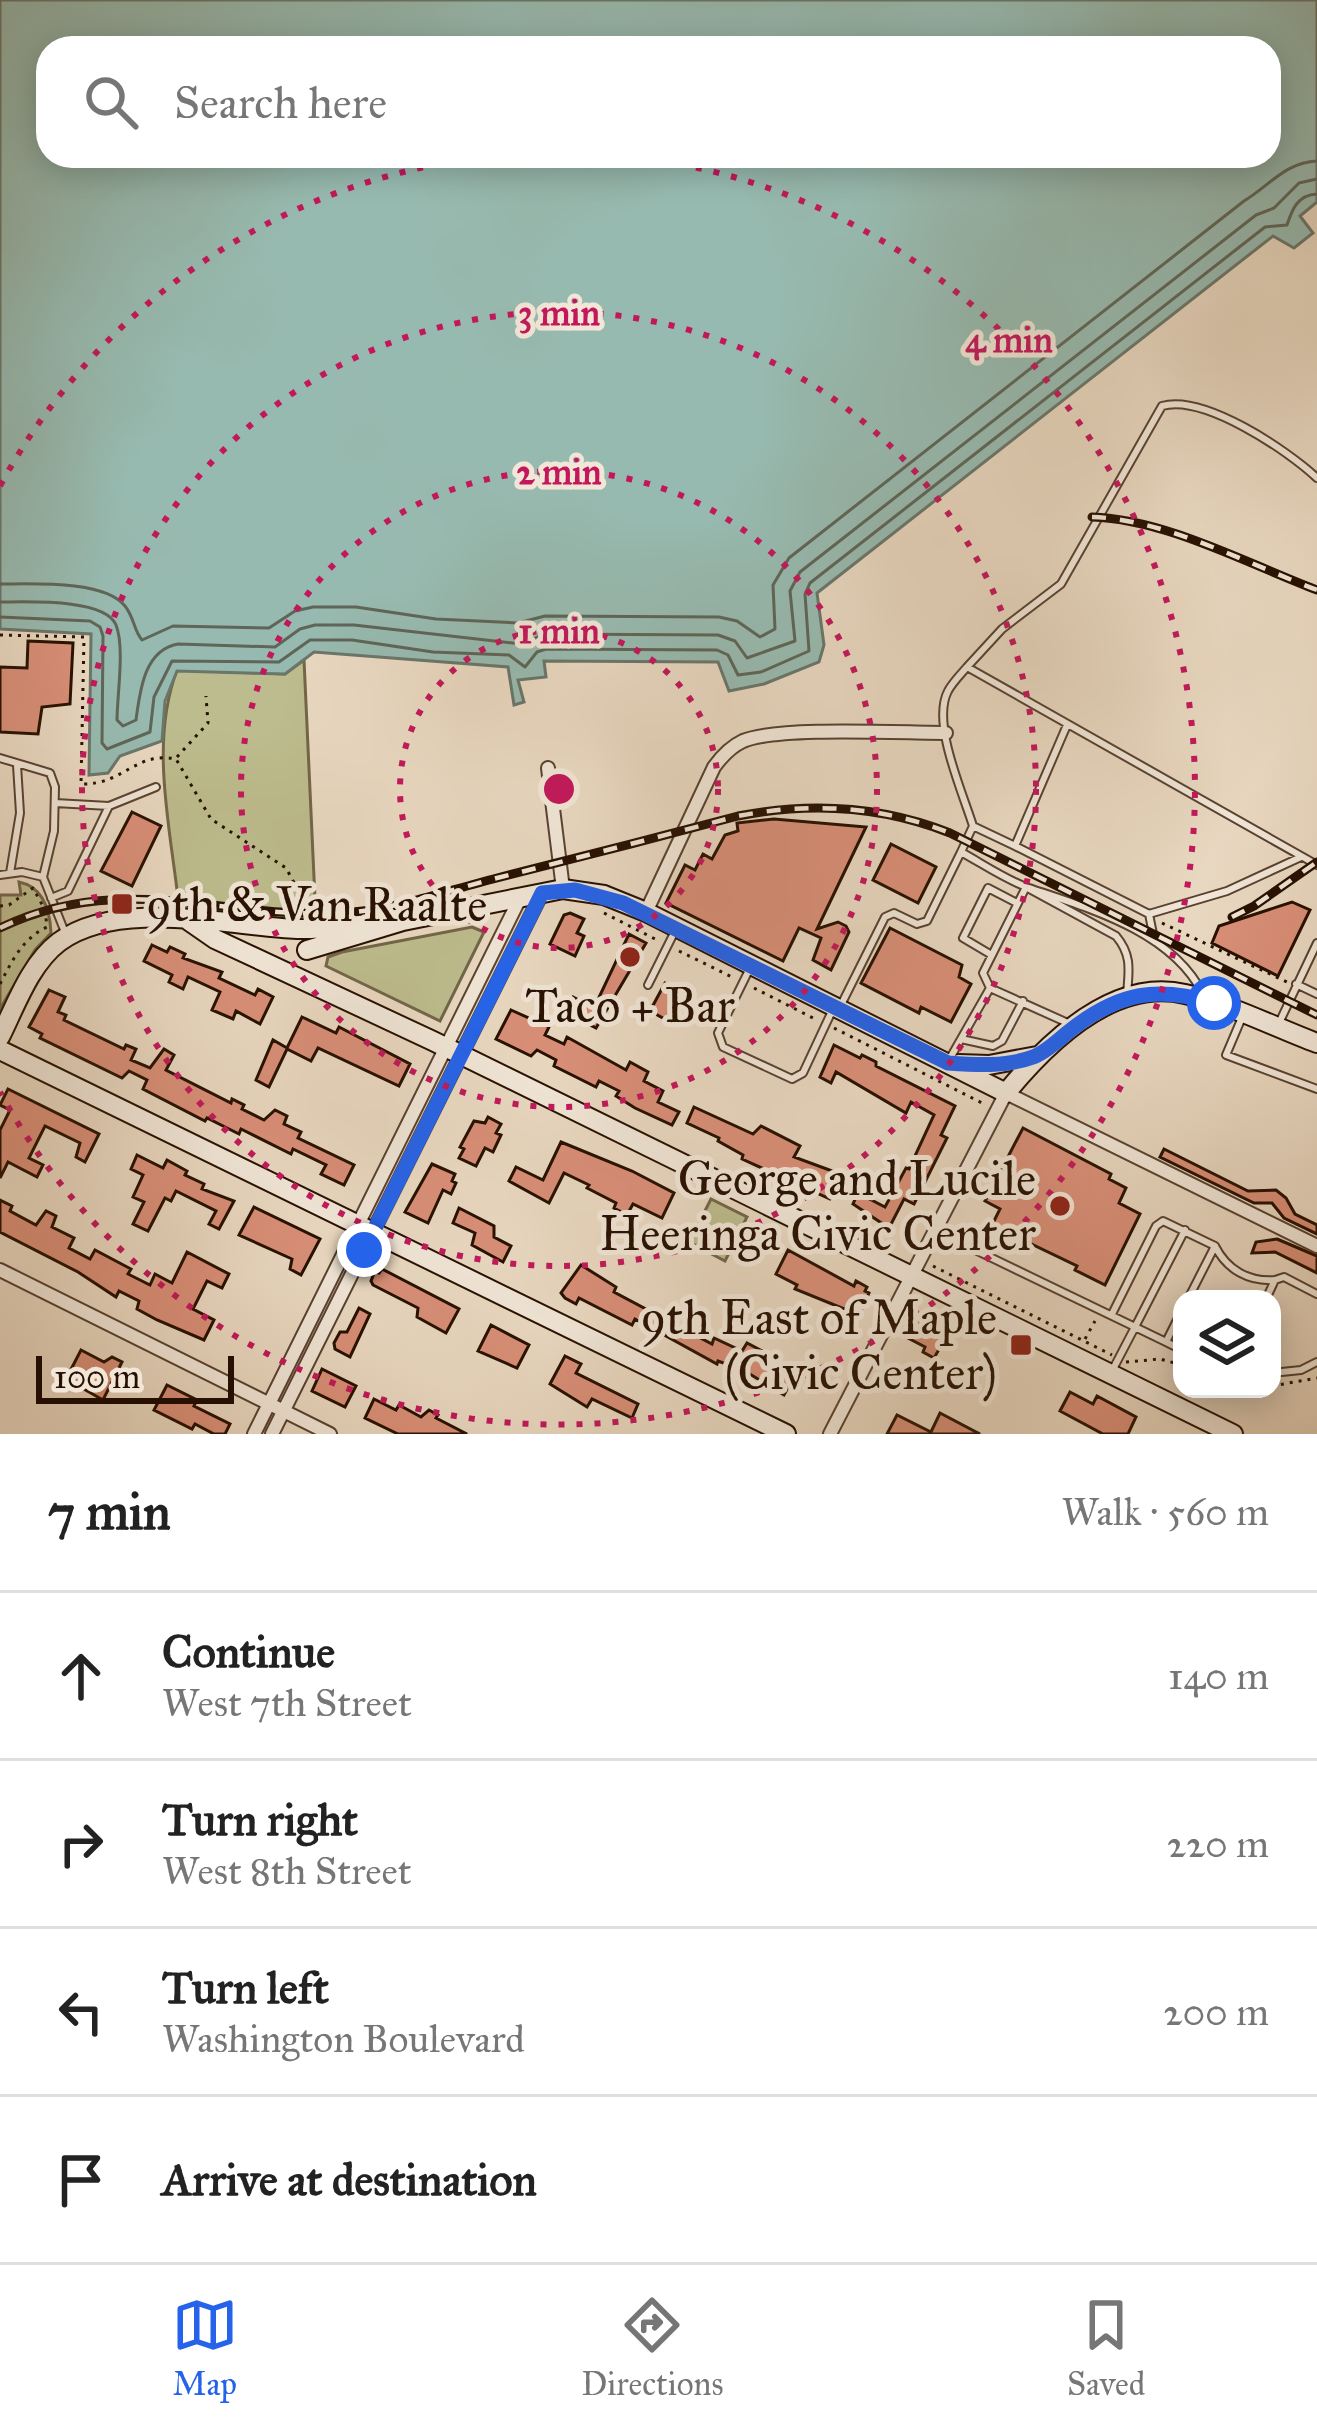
<!DOCTYPE html>
<html lang="en">
<head>
<meta charset="utf-8">
<style>
  body { margin:0; font-family:"IM FELL Great Primer",serif; background:#f2f2f2; color:#222 }
  .controls { position:absolute; right:36px; bottom:36px; display:grid; overflow:hidden; border-radius:24px; box-shadow:0 6px 30px #0003 }
  .controls button { width:108px; height:108px; display:grid; place-items:center; padding:0; border:0; border-bottom:3px solid #e0e0e0; background:#fff; color:#222; font:60px sans-serif }
  .scale { position:absolute; left:36px; bottom:30px; width:198px; box-sizing:border-box; padding-left:12px; border:6px solid #271001; border-top:0; font-size:33px; line-height:42px; white-space:nowrap; color:#271001; -webkit-text-stroke:9px #f1e6d7; paint-order:stroke }
  .stop { position:absolute; width:36px; height:36px; margin:-27px; border:9px solid #2563eb; border-radius:50%; background:#fff }
  .stop.end { background:#2563eb; border-color:#fff; box-shadow:0 3px 12px #0008 }
  .list { margin:0; padding:0; list-style:none }
  h2 { display:flex; justify-content:space-between; align-items:center; height:156px; margin:0; padding:0 48px; font-size:51px }
  h2 small { font-size:39px; font-weight:400; color:#767676 }
  .list li { display:grid; grid-template-columns:78px 1fr auto; gap:36px; align-items:center; box-sizing:border-box; height:168px; padding:0 48px; border-top:3px solid #e0e0e0 }
  .list b { display:block; font-size:45px; white-space:nowrap }
  .list p { margin:0; font-size:39px; white-space:nowrap; color:#767676 }
  .list em { font-size:39px; font-style:normal; color:#767676 }
  .icon { flex:none; width:66px; height:66px; fill:none; stroke:currentColor; stroke-width:2; stroke-linecap:round; stroke-linejoin:round }
  .map { position:relative; flex:none; width:1317px; height:1434px; overflow:hidden }
  .search { position:absolute; background:#fff; box-shadow:0 6px 30px #0003; left:36px; right:36px; top:36px; height:132px; display:flex; align-items:center; gap:30px; box-sizing:border-box; padding:0 42px; border-radius:36px; color:#767676; font-size:45px }
  .sheet { height:828px; background:#fff }
  nav { display:flex; justify-content:space-around; align-items:center; box-sizing:border-box; height:168px; border-top:3px solid #e0e0e0; background:#fff; font-size:33px; color:#767676 }
  nav a { display:grid; justify-items:center; gap:6px }
  nav .on { color:#2563eb }
  .map>svg:first-child { display:block }
  .green { fill:#bdbc8e; stroke:#726648; stroke-width:3 }
  .water { fill:#97bab0; stroke:#6a766a; stroke-width:3; fill-rule:evenodd }
  .lines { fill:none; stroke-linecap:round; stroke-linejoin:round }
  .shore { stroke:#5f6558; stroke-width:3 }
  .building { fill:#d98f78; stroke:#271001; stroke-width:3 }
  .lane-casing { stroke:#584231; stroke-width:10 }
  .street-casing { stroke:#584231; stroke-width:16 }
  .secondary-casing { stroke:#271001; stroke-width:22 }
  .path { stroke:#271001; stroke-width:3; stroke-dasharray:3 6; stroke-linecap:butt }
  .lane { stroke:#f1e6d7; stroke-width:6 }
  .street { stroke:#f1e6d7; stroke-width:12 }
  .secondary { stroke:#f1e6d7; stroke-width:18 }
  .rail-casing { stroke:#271001; stroke-width:9 }
  .rail { stroke:#f1e6d7; stroke-width:4.5; stroke-dasharray:14; stroke-linecap:butt }
  .route { stroke:#2563eb; stroke-width:15 }
  .ring { fill:none; stroke:#c2185b; stroke-width:6; stroke-dasharray:6 12 }
  .poi-dot { fill:#8f2418; stroke:#f1e6d7; stroke-width:4.5 }
  .labels { text-anchor:middle; dominant-baseline:central; stroke-width:10; stroke-linejoin:round; paint-order:stroke }
  .poi-label { font-size:48px; fill:#271001; stroke:#f1e6d7; text-anchor:end }
  .centre { fill:#c2185b; stroke:#f1e6d7; stroke-width:6 }
  .ring-label { font-size:36px; text-anchor:middle; font-weight:bold; fill:#c2185b; stroke:#f1e6d7; stroke-width:10; stroke-linejoin:round; paint-order:stroke }
</style>
</head>
<body>
<div class="map">
<svg width="1317" height="1434" viewBox="0 0 1317 1434">
  <rect width="100%" height="100%" fill="#e9d8c1"/>
  <filter id="stains"><feTurbulence type="fractalNoise" baseFrequency=".00167" numOctaves="4"/><feColorMatrix values="0 0 0 0 .2 0 0 0 0 .09 0 0 0 0 .02 0 0 0 .5 -.17"/></filter>
  <radialGradient id="worn" r=".72"><stop offset=".6" stop-color="#630" stop-opacity="0"/><stop offset="1" stop-color="#630" stop-opacity=".3"/></radialGradient>
  <path class="green" d="M304 660 316 921 231 917 179 907C171 830 149 744 177 670L285 674Z
    M19 882C43 887 50 910 51 933L35 950 0 1009V895H21Z
    M472 927 484 932 440 1021 326 966 328 957 342 952Z
    M711 1199 747 1217 725 1261 689 1242Z"/>
  <path class="water" d="M0 0H1317V202L1300 216 1313 233 1294 248 1273 236 817 593 824 645 819 662 764 684 729 691 718 662 544 661 546 677 518 680 524 702 514 705 508 667 314 652 285 674 177 671 165 701 162 741 120 756 108 773 89 775 91 634 0 629ZM48 48H1269V156H48Z"/>
  <g class="lines">
    <path class="shore" d="M0 584C32 584 104 580 125 606 134 617 134 631 142 640L173 626 269 628 295 611 313 607H356L436 619 518 623 545 616 719 617 737 621 760 637 775 629 773 585 789 558 1244 201C1269 186 1286 162 1317 161
      M0 602C27 602 105 598 116 625 125 647 117 696 117 720L123 726 136 720C140 691 144 650 178 644L275 647 300 629 315 625H354L522 644 545 634 718 635 735 641 747 658 795 641 790 591 800 572 1256 215 1274 208 1299 183 1317 179
      M0 617 90 621 100 627 103 636 102 743 107 749 150 732 154 697 172 661 279 662 310 640H352L433 652 509 655 525 667 537 652 546 649 717 650 728 655 738 675 761 672 809 651 805 594 810 583 1265 227 1287 225C1292 210 1297 195 1317 194"/>
  </g>
  <path class="building" d="M28 641 73 643 70 704 42 707 38 734 0 732V667L27 668Z
    M132 812 161 826 132 886 101 871Z
    M774 819 866 827 817 929 838 922 846 926 849 932 831 970 813 960 821 938 799 928 783 961 666 903 685 865 695 870 703 854 712 859 725 835 738 831 737 823Z
    M891 844 936 867 918 903 873 880Z
    M1292 902 1310 910 1278 976 1212 943 1219 926Z
    M570 913 584 919 577 933 584 936 575 956 550 944 564 915Z
    M890 928 962 965 959 977 971 984 951 1022 921 1007 919 1013 861 983Z
    M629 934 646 943 596 1028 565 1012 573 997 594 1008Z
    M152 945 167 952 170 947 185 954 183 958 222 972 219 978 255 995 258 989 273 997 260 1024 236 1011 233 1019 212 1010 220 992 188 977 183 989 169 982 172 975 144 961Z
    M665 983 687 994 672 1023 650 1011Z
    M49 990 65 997 58 1012 66 1015 64 1020 124 1049 126 1045 136 1049 131 1060 150 1068 164 1049 174 1055 166 1070 231 1103 232 1099 244 1105 242 1109 264 1120 275 1110 287 1116 284 1124 301 1132 298 1138 354 1165 344 1185 321 1174 326 1165 293 1149 291 1154 241 1129 239 1134 207 1118 205 1121 143 1089 147 1080 129 1071 122 1078 40 1038 42 1034 29 1027Z
    M511 1010 549 1027 545 1035 564 1044 567 1037 626 1070 630 1062 648 1072 644 1081 663 1091 658 1102 679 1112 672 1125 635 1108 616 1096 619 1091 599 1081 596 1087 554 1066 556 1060 537 1050 531 1056 496 1039Z
    M302 1017 336 1033 339 1027 410 1064 399 1086 318 1048 311 1061 287 1049 269 1087 256 1080 273 1040 287 1048Z
    M834 1045 860 1058 862 1055 876 1062V1066L955 1106 941 1135 947 1138 914 1204 904 1199 889 1228 853 1204 858 1193 885 1207 906 1168 909 1169 934 1115 911 1102 906 1113 836 1072 831 1083 820 1077Z
    M8 1089 99 1134 85 1162 76 1157 80 1143 45 1126 29 1158 43 1165 37 1177 8 1162 0 1178V1130L10 1110 0 1105Z
    M694 1107 753 1134 761 1126 800 1146 794 1157 843 1175 836 1194 830 1199 742 1159 743 1155 718 1141 719 1138 687 1123Z
    M488 1117 501 1124 496 1133 501 1135 493 1152 485 1148 476 1166 459 1158 464 1149 460 1147 474 1121 485 1123Z
    M1023 1128 1111 1174 1109 1179 1126 1188 1119 1203 1140 1214 1105 1285 1075 1270 1077 1266 992 1225 1000 1209 985 1201Z
    M561 1142 632 1171 674 1193 662 1218 633 1204 627 1215 614 1208 616 1203 587 1188 589 1185 564 1173 549 1203 509 1181 516 1167 543 1180Z
    M1164 1149 1248 1191 1276 1190 1286 1198 1295 1214 1317 1225V1234L1284 1218 1272 1203H1254L1160 1157Z
    M137 1155 163 1168 167 1160 187 1171 185 1175 204 1184 202 1189 234 1201 219 1229 209 1224 216 1211 176 1191 171 1201 165 1198 148 1231 133 1224 144 1202 133 1197 143 1175 131 1169Z
    M432 1164 455 1174 452 1181 456 1183 451 1194 443 1190 428 1223 405 1212Z
    M0 1200 12 1206 10 1211 36 1225 46 1211 56 1216 52 1227 74 1238 69 1248 90 1259 95 1250 131 1269 128 1274 150 1285 155 1274 172 1283 187 1252 229 1274 222 1288 207 1281 193 1309 214 1320 204 1340 157 1320 137 1309 139 1301 119 1291 116 1297 78 1272 0 1232Z
    M254 1207 320 1239 301 1275 290 1269 292 1259 239 1235Z
    M459 1208 494 1226V1237L511 1246 503 1262 472 1245 475 1233 453 1223Z
    M1277 1239 1317 1256V1273L1275 1252 1252 1253 1256 1242Z
    M788 1250 854 1286 856 1281 867 1287 865 1291 869 1293 859 1315 795 1289 797 1285 776 1274Z
    M581 1265 616 1287 614 1292 712 1344 714 1338 742 1351 747 1343 764 1352 760 1360 792 1380 784 1395 745 1371 718 1361 717 1364 635 1319 632 1325 579 1298 576 1304 565 1298 561 1293Z
    M382 1269 459 1309 446 1333 417 1317 418 1308 373 1285 371 1281 375 1271 379 1273Z
    M359 1308 370 1314 350 1357 335 1349 334 1343 340 1332H347Z
    M915 1316 949 1332 934 1358 923 1352 925 1347 904 1336Z
    M491 1325 529 1345 517 1368 478 1351Z
    M81 1350 104 1362 112 1357 122 1362 103 1400 66 1379Z
    M565 1356 581 1364 576 1373 638 1404 632 1418 592 1399 587 1407 550 1384Z
    M322 1369 356 1386 345 1407 312 1391Z
    M167 1385 197 1400 194 1406 230 1424 225 1434H214L195 1424 192 1429 154 1410Z
    M1070 1392 1093 1404 1097 1396 1136 1417 1128 1434H1103L1060 1411Z
    M374 1399 396 1410 399 1405 421 1417 429 1410 438 1415 436 1418 467 1434H398L365 1418Z
    M940 1413 980 1434H887L897 1415 931 1432Z"/>
  <g class="lines">
    <g class="lane-casing">
      <path id="lane" d="M967 667 1002 629 1061 584 1162 406C1204 394 1287 450 1317 478
        M0 758 50 773 55 787 54 831 43 877 66 935
        M55 803 109 806
        M975 827 1015 846 1067 725
        M1015 846 1149 914 1154 939
        M961 852 973 826C963 793 931 723 948 691 952 683 961 674 967 667L1317 865
        M10 873 20 813 17 765
        M0 875 22 872 43 877
        M51 898 68 891 109 806 156 787
        M1149 914 1227 891 1301 857
        M990 954 963 938 988 888 1017 903
        M750 968 718 1033 723 1047 792 1079 803 1073 832 1011
        M1296 984 1317 994
        M648 985 675 931
        M841 1005 885 917 894 913 917 924 927 921 961 852C983 864 1006 880 1029 888 1091 909 1172 932 1203 994
        M1243 1015 1226 1055 1317 1089
        M1280 1021 1317 943
        M1070 1024 990 988 983 973 1026 887 1116 936C1132 955 1129 970 1127 994
        M961 1039 993 1046 1002 1041 1023 1001
        M949 1060 990 988
        M938 1232 1135 1327 1112 1371
        M1215 1246C1227 1270 1249 1282 1275 1280
        M1266 1299 1275 1280 1284 1277 1317 1294
        M1182 1310 1166 1342 1135 1327 1185 1230
        M1112 1314 1156 1226 1163 1221 1215 1246 1188 1299
        M1166 1342 1182 1350
        M1272 1373 1301 1370 1317 1362"/>
    </g>
    <g class="street-casing">
      <path id="street" d="M548 768 563 889
        M646 912 714 767C722 756 730 747 743 741 779 726 901 733 946 733
        M0 1270 330 1434
        M254 1434 520 898
        M272 1434 542 893
        M830 1434 1006 1093 1317 1246"/>
    </g>
    <g class="secondary-casing">
      <path id="secondary" d="M189 921 215 939 433 1041 1233 1434
        M307 950 403 921 563 889 604 895 646 912 1006 1093C1047 1043 1113 977 1185 994 1230 1004 1274 1027 1317 1043
        M0 1037C16 1005 30 964 59 942 118 898 229 926 297 929 319 930 341 926 363 924
        M0 1050 786 1434
        M959 1064 989 1065 1037 1056"/>
    </g>
    <path class="path" d="M0 635 84 637 81 784C124 785 135 751 176 759L211 819 286 868 310 912
      M177 757 208 723 206 696
      M0 906 9 905 33 888 45 910 47 927C22 939 12 961 0 984
      M604 913 659 941
      M1162 923 1289 983
      M679 951 734 978
      M754 988 815 1019
      M834 1028 986 1105
      M933 1266 1112 1355
      M1085 1339 1095 1321
      M1126 1362 1160 1359 1182 1365
      M1272 1386 1317 1378"/>
    <use href="#lane" class="lane"/>
    <use href="#street" class="street"/>
    <use href="#secondary" class="secondary"/>
    <g class="rail-casing">
      <path id="rail" d="M1092 517C1165 519 1248 564 1317 590
        M1232 917 1254 906 1317 862
        M0 928C128 866 235 926 363 911 408 905 453 889 497 878 577 858 658 837 738 816 810 802 882 806 950 833L1317 1015"/>
    </g>
    <use href="#rail" class="rail"/>
  </g>
  <g class="lines">
    <path class="route" d="M364 1250 542 893 575 890 623 903 948 1063C976 1065 1006 1067 1033 1057 1047 1052 1060 1038 1072 1029 1120 992 1157 986 1214 1003"/>
  </g>
  <g class="ring">
    <circle cx="559" cy="789" r="159"/>
    <circle cx="559" cy="789" r="318"/>
    <circle cx="559" cy="789" r="477"/>
    <path d="M0 486A636 636 0 0 1 493 156M625 156A636 636 0 1 1 0 1092"/>
  </g>
  <g class="poi-dot">
    <rect x="110" y="892" width="24" height="24" rx="6"/>
    <circle cx="630" cy="957" r="12"/>
    <circle cx="1060" cy="1206" r="12"/>
    <rect x="1009" y="1333" width="24" height="24" rx="6"/>
  </g>
  <g class="labels">
    <g class="poi-label">
      <text x="146" y="904" text-anchor="start">9th &amp; Van Raalte</text>
      <text x="630" y="1005" text-anchor="middle">Taco + Bar</text>
      <text x="1036" y="1178">George and Lucile<tspan x="1036" dy="55">Heeringa Civic Center</tspan></text>
      <text x="997" y="1317">9th East of Maple<tspan x="997" dy="55">(Civic Center)</tspan></text>
    </g>
  </g>
  <circle cx="559" cy="789" r="18" class="centre"/>
  <g class="ring-label">
    <text x="559" y="325">3 min</text>
    <text x="1009" y="352">4 min</text>
    <text x="559" y="484">2 min</text>
    <text x="559" y="643">1 min</text>
  </g>
  <rect width="100%" height="100%" filter="url(#stains)"/>
  <rect width="100%" height="100%" fill="url(#worn)"/>
</svg>
<div class="controls">
<button><svg class="icon" aria-label="layers" viewBox="0 0 24 24"><path d="M12 4l9 5-9 5-9-5zM3 14l9 5 9-5"/></svg></button>
</div>
<div class="scale">100 m</div>
<div class="stop" style="left:1214px;top:1003px"></div>
<div class="stop end" style="left:364px;top:1250px"></div>
<div class="search"><svg class="icon" aria-label="search" viewBox="0 0 24 24"><circle cx="10" cy="10" r="6"/><path d="M15 15l6 6"/></svg>Search here</div>
</div>
<section class="sheet">
<h2>7 min<small>Walk · 560 m</small></h2>
<ul class="list">
<li><svg class="icon" aria-label="ahead" viewBox="0 0 24 24"><path d="M12 20V5M6 11l6-6 6 6"/></svg><div><b>Continue</b><p>West 7th Street</p></div><em>140 m</em></li>
<li><svg class="icon" aria-label="right" viewBox="0 0 24 24"><path d="M7 20v-9h11M14 6l5 5-5 5"/></svg><div><b>Turn right</b><p>West 8th Street</p></div><em>220 m</em></li>
<li><svg class="icon" aria-label="left" viewBox="0 0 24 24"><path d="M17 20v-9H6M10 6l-5 5 5 5"/></svg><div><b>Turn left</b><p>Washington Boulevard</p></div><em>200 m</em></li>
<li><svg class="icon" aria-label="arrive" viewBox="0 0 24 24"><path d="M6 21V4h12l-3 4 3 4H6"/></svg><div><b>Arrive at destination</b></div></li>
</ul>
</section>
<nav>
<a class="on"><svg class="icon" aria-label="map" viewBox="0 0 24 24"><path d="M3 6l6-2 6 2 6-2v14l-6 2-6-2-6 2zM9 4v14M15 6v14"/></svg>Map</a>
<a><svg class="icon" aria-label="directions" viewBox="0 0 24 24"><path d="M12 3l9 9-9 9-9-9zM9 14v-3h6M13 9l2 2-2 2"/></svg>Directions</a>
<a><svg class="icon" aria-label="saved" viewBox="0 0 24 24"><path d="M7 4h10v16l-5-4-5 4z"/></svg>Saved</a>
</nav>
</body>
</html>
